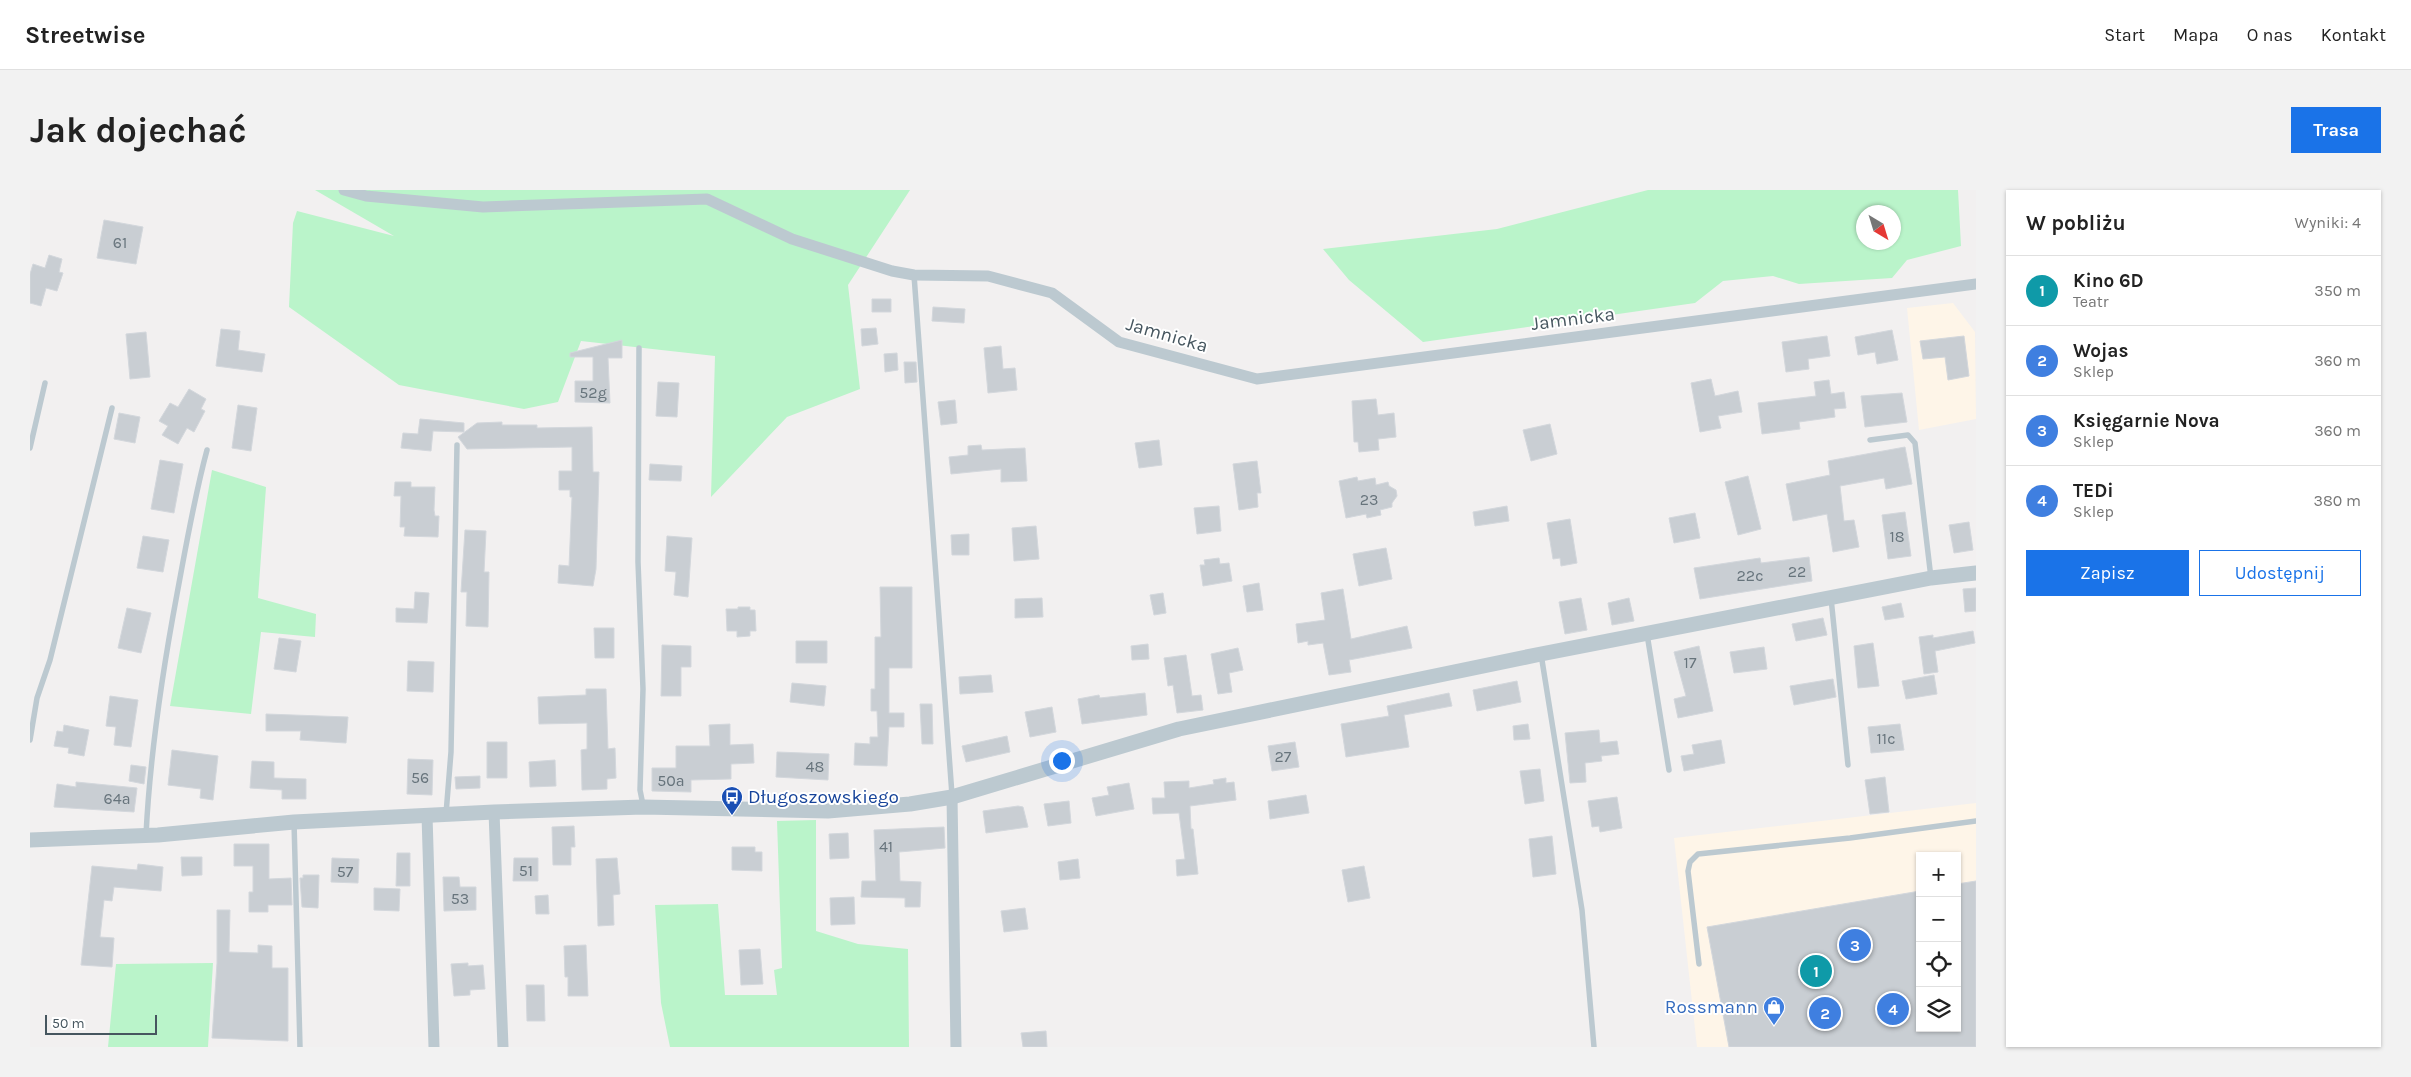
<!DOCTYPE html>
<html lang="pl">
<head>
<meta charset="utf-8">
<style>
  body { margin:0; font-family:Karla,sans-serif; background:#f2f2f2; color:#222 }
  .controls { position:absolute; right:15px; bottom:15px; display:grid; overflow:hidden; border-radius:0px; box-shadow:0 1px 4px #0004 }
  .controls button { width:45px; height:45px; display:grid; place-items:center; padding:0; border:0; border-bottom:1px solid #e0e0e0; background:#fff; color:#222; font:25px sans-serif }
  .compass { position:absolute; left:1826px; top:15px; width:45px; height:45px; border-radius:50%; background:#fff; box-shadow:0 1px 4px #0004; rotate:142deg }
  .scale { position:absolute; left:15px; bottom:12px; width:112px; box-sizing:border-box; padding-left:5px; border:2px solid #46565f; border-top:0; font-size:14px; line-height:18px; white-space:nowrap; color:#46565f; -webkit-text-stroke:4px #fff; paint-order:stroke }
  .you { position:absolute; left:1031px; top:570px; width:18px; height:18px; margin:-12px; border:4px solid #fff; border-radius:50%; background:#1a73e8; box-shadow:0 0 0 8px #1a73e833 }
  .badge { display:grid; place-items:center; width:32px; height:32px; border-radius:50%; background:#1a73e8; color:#fff; font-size:16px; font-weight:700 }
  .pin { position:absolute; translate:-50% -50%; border:2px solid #fff; box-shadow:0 1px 5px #0006 }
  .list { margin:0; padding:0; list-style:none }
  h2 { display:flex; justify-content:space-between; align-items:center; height:65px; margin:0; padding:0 20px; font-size:21px }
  h2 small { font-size:16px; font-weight:400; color:#767676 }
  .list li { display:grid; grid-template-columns:32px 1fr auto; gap:15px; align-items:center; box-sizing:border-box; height:70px; padding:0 20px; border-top:1px solid #e0e0e0 }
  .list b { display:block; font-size:19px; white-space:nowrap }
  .list p { margin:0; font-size:16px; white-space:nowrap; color:#767676 }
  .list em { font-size:16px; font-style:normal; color:#767676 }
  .actions { display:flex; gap:10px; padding:15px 20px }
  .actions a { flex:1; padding:11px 0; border:1px solid #1a73e8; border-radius:0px; text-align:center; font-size:18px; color:#1a73e8 }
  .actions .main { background:#1a73e8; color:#fff }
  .icon { flex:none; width:28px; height:28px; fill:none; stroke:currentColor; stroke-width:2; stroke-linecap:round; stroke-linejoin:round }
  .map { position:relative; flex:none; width:1946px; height:857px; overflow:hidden; border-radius:0px }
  header { display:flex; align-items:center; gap:30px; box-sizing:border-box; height:70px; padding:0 25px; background:#fff; border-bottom:1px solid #e0e0e0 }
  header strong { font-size:24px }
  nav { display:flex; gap:28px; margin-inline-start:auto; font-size:18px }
  .intro { display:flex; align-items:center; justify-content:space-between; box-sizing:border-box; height:120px; padding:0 30px }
  h1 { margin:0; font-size:35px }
  .button { padding:12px 22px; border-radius:0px; background:#1a73e8; color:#fff; font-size:18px; font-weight:700 }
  main { display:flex; gap:30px; padding:0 30px }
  aside { flex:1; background:#fff; border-radius:0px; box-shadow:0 1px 4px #0004 }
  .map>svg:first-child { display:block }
  .commercial { fill:#fef5e8; fill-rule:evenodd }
  .green { fill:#baf4ca; fill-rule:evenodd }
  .building { fill:#c9ced3; stroke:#d3d7dc }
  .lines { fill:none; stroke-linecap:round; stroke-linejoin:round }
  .service { stroke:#bcc9d0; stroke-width:5.5 }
  .minor { stroke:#bcc9d0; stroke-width:11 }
  .tertiary { stroke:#bcc9d0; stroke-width:15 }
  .labels { text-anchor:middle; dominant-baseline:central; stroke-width:4; stroke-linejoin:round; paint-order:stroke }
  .number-label { font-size:16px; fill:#67747c }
  .street-label { font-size:19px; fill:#46565f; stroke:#fff }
  .transit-label { font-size:19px; fill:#164399; stroke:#fff; text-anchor:start }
  .shop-label { font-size:19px; fill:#366cbe; stroke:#fff; text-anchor:end }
</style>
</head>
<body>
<header>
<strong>Streetwise</strong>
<nav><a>Start</a><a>Mapa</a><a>O nas</a><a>Kontakt</a></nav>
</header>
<div class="intro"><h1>Jak dojechać</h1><a class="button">Trasa</a></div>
<main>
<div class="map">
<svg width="1946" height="857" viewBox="0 0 1946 857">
  <rect width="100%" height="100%" fill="#f2f0f0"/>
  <path class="commercial" d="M1923 113 1945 142 1946 229 1889 240 1877 118Z
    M1946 613V857H1667L1644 648ZM1890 666H1927V838H1890Z"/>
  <path class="green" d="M285 0H880L818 95 830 199 757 227 681 307 685 166 551 151 528 212 494 219 369 195 259 117 263 33 267 21 364 46Z
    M1618 0H1928L1931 56 1877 70 1862 88 1769 94 1743 86 1693 91 1665 113 1393 152 1319 90 1293 59 1467 39ZM1834 22H1864V52H1834Z
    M182 280 236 297 228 408 286 424 285 447 231 442 221 524 140 516Z
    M786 630V741L828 754 878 759 879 857H640L631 813 625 715 688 714 695 805H747L744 780 752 778 747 631Z
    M183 773 178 857H78L86 774Z"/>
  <path class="building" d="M74 30 113 37 106 74 67 68Z
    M19 65 32 69 29 82 33 83 27 101 16 98 11 116 0 113V84L3 74 15 78Z
    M842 109H861V122H842Z
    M903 117 935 119 934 133 902 131Z
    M846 138 848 154 832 156 831 139Z
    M191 139 210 141 208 160 235 164 232 182 186 176Z
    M1862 140 1868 170 1847 174 1845 162 1828 165 1825 147Z
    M116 142 120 187 100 189 96 144Z
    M1797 146 1800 166 1778 169 1779 179 1756 182 1752 152Z
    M1934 146 1939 186 1918 190 1915 167 1893 169 1890 151Z
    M592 150V168H578L580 213 545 212V191H563V167H540V163Z
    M971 156 973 179 985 178 987 200 958 203 954 158Z
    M867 163 868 180 855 182 854 164Z
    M874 172H886L887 192 875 193Z
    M1681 189 1685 206 1708 201 1712 222 1688 226 1691 238 1670 242 1661 193Z
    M1799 190 1801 204 1814 202 1816 218 1804 219 1805 227 1769 232 1770 239 1732 244 1728 213 1786 206 1784 192Z
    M628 192 649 193 647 227 626 226Z
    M159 199 176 209 171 219 175 221 164 242 157 238 148 254 132 245 138 236 129 231 140 213 148 217Z
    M1872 203 1877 232 1835 237 1831 206Z
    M1346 209 1348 225 1364 223 1366 247 1348 249 1349 260 1329 262 1328 252H1324L1322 211Z
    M925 210 927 233 911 235 908 212Z
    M208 215 227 218 221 261 202 258Z
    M89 223 110 227 105 253 84 249Z
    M390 229 434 233V242L403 241 401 261 371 258 373 243 388 244Z
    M472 232V235H507V238L562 237 563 282H569L566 379 563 396 528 393 529 375 539 376 542 307H540V300H529V281H542V257L437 259 428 247 447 233Z
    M1520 234 1527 264 1501 271 1493 240Z
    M1129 250 1132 275 1109 278 1105 253Z
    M951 255 952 260 995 258 997 291 971 292V279L921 284 919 267 938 265V256Z
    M1875 257 1882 294 1856 299 1854 288 1810 296 1814 331 1824 330 1829 357 1803 362 1797 324 1763 331 1756 294 1800 285 1798 271Z
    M130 270 153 274 144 323 121 319Z
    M1227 271 1231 303H1227L1228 317 1209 320 1203 274Z
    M620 274 652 276 651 291 619 290Z
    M1718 286 1731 339 1708 345 1695 292Z
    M1327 287 1328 291 1345 288 1346 295 1358 292 1359 296 1366 300 1367 306 1362 313V317L1350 320 1351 325 1337 328 1336 324 1316 328 1309 291Z
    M365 292H381V297H405L404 320 405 326H409L408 347 374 346 375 337H370L371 306H364Z
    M1189 316 1191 341 1167 344 1164 318Z
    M1477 316 1479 331 1445 336 1443 322Z
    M1875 322 1881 366 1858 369 1852 325Z
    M1665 323 1670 348 1644 353 1639 328Z
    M1540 329 1547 373 1531 376 1530 368 1523 369 1517 333Z
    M1939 332 1943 360 1924 363 1919 335Z
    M1006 336 1009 369 984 371 982 338Z
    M435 340 456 341 454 382H459L458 437 436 436 437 402H431Z
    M939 344V365H922L921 345Z
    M113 346 139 350 133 382 107 378Z
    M637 346 662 348 658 407 644 405 646 382 635 381Z
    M1356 358 1362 389 1329 396 1323 364Z
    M1779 367 1782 391 1670 409 1664 378 1730 368 1731 373Z
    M1189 368 1190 374 1199 373 1202 391 1173 396 1170 375H1175L1174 370Z
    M1229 393 1233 420 1217 422 1213 396Z
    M850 397H882V478H859V523H874V537H859L857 576 824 575 825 553 840 554V547H848L847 521H841V499H845V447H851Z
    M1946 398V421L1935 422 1933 399Z
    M1313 399 1321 449 1377 436 1382 458 1319 470 1321 482 1299 485 1293 453 1278 455V451L1268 453 1266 434 1295 430 1291 403Z
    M385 402 399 403 397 433 366 432V418L384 419Z
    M1133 403 1136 423 1124 425 1120 405Z
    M1012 408 1013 427 985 428V409Z
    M1551 408 1557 440 1535 444 1529 412Z
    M1599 408 1604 431 1582 435 1578 413Z
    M1871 413 1874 427 1855 430 1852 417Z
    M708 417H720V420H725L726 441H720V446L707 447V441H697L696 419H708Z
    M97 418 121 423 111 463 88 458Z
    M1793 428 1797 445 1766 451 1762 434Z
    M564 438H584V468H565Z
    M1943 441 1945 453 1905 461 1908 482 1894 484 1889 447 1903 445V448Z
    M249 448 271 451 266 482 244 479Z
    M766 451H797V473H766Z
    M1843 453 1849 496 1828 498 1824 456Z
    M1118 454 1119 469 1102 470 1101 456Z
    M632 455 661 456V477H651V506H631Z
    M1669 456 1683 521 1648 528 1644 509 1656 506 1644 462Z
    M1734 457 1737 479 1704 483 1700 462Z
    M1208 458 1213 480 1199 483 1202 502 1188 504 1181 464Z
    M1156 465 1162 506 1171 505 1173 520 1147 523 1143 495 1138 496 1134 468Z
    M378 471 404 472 403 502 377 501Z
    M961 485 963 502 930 504 929 487Z
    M1904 485 1907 504 1876 509 1872 491Z
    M1803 489 1806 507 1764 515 1760 496Z
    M1487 491 1491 512 1447 521 1443 500Z
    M762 493 796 496 794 516 760 512Z
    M556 499H576L578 559 585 558 586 588 577 589V599L552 600 551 560 557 559V533L509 534 508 507 556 505Z
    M1115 503 1117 525 1052 534 1048 509 1069 505 1070 508Z
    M1419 503 1422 516 1374 525 1379 557 1316 567 1311 534 1359 526 1357 516Z
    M80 506 108 510 101 557 84 555 86 537 76 536Z
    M890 514H902L903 554H892Z
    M1022 517 1026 542 1000 547 995 522Z
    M236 524 318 527 316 553 270 550 271 541H236Z
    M700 534V555L723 554 724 573 701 574V589L661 590V602L622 601V578H646V556H680L679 535Z
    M1498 534 1500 549 1484 550 1483 536Z
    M1870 534 1874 560 1841 563 1838 537Z
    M34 535 59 540 54 566 38 563 39 558 24 556 27 541 33 542Z
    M1569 540 1570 553 1587 551 1589 564 1571 566 1572 571 1555 573 1556 592 1540 593 1535 543Z
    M977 546 980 562 936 572 932 556Z
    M1691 550 1695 573 1654 581 1651 566 1664 564 1662 555Z
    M457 552H477V588H457Z
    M1265 552 1269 577 1242 581 1238 556Z
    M142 560 188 566 183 610 170 608 171 599 138 595Z
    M747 562 799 564 798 590 746 587Z
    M378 569 403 570 402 605 377 604Z
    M525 570 526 596 500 597 499 572Z
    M222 571 244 572V588L276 589V609H252V600L220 598Z
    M101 575 116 577 114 594 99 591Z
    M1510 579 1514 611 1495 614 1490 581Z
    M450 586V598L426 599 425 587Z
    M1855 587 1859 622 1840 624 1835 590Z
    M1196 588V593L1204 592 1206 610 1160 616 1161 639H1163L1168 684 1147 686 1146 670 1155 669 1149 623 1123 624 1122 608H1135L1134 592 1159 591V598L1184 594 1183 590Z
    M46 592 107 598 104 622 24 617 27 594 46 597Z
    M1099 593 1104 619 1066 626 1062 608 1079 605 1077 597Z
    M1276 605 1279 623 1240 629 1238 611Z
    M1587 607 1592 638 1570 642 1569 636 1562 637 1558 611Z
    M1039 611 1041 633 1018 636 1014 614Z
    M988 616 993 617 998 637 956 643 953 621Z
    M544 636 545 657H541V675H523L522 637Z
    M914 637 915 658 869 662 870 691 891 692 890 717H875V708L831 707 832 691H846L844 640Z
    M818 643 819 668 800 669 799 644Z
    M1522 646 1526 684 1503 687 1499 649Z
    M204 654H239V689L261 688 262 715H238V722H219V702H223V676H204Z
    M702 657H725V662H732V681L702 680Z
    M367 663H380V696H366Z
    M151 667H172V685L152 686Z
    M302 668 329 669 328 693 301 692Z
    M484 668H508V691H483Z
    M587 668 590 704 583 705 584 735 568 736 566 669Z
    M1048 669 1050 688 1030 690 1028 672Z
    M108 674 133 677 131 701 84 697 82 711 74 710 70 747 84 748 82 777 51 775 62 676 107 680Z
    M1334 676 1340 708 1318 712 1312 680Z
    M273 685H289L288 718 272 717 270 688H273Z
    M413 687H429L430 697H446V720L414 721Z
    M1946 691V857H1699L1677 737 1890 701V838H1927V694Z
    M344 698 370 699 369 721 344 720Z
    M518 705 519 724H506L505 706Z
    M824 707 825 734 801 735 800 708Z
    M995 718 998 739 974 742 971 721Z
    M187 720H200L199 762 228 763V755L242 756V778H258V851L182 848 187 773Z
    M556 755 558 806H538V787H535L534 756Z
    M730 759 733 794 711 795 709 760Z
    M438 773V776L453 775 455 799 440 800V805L424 806 421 774Z
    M496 795H514L515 831H497Z
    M1016 841 1017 857H993L991 843Z"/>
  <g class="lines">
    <path class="service" d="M884 85 922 605
      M609 158 608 372 613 499 610 600 613 615
      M1840 250 1878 245 1885 253 1901 388
      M0 258 15 193
      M1801 408 1818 575
      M1617 444 1639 580
      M1511 464 1552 720 1564 857
      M0 550 7 508 20 470 82 218
      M416 624 421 562 427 255
      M264 632 270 857
      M116 645C120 564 132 484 147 404 156 356 164 308 177 260
      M1669 774 1658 681 1660 672 1668 664 1820 648 1946 631"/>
    <path class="minor" d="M314 0 336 6 453 17 677 9 762 49 862 81 884 85 958 86 1022 103 1089 152 1227 189 1946 94
      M922 607 926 857
      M464 622 473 857
      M397 625 404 857"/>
    <path class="tertiary" d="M0 650 128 645 264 632 464 622 613 617 798 621 880 614 922 607 1149 539 1511 464 1901 388 1946 383"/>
  </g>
  <defs>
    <g id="bus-pin" transform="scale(1.125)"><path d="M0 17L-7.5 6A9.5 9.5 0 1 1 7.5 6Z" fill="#1a4fb4" stroke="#fff"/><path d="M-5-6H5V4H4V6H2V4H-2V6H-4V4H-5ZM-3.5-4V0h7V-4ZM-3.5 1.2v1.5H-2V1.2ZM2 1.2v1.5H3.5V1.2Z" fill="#fff"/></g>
    <g id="shop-pin" transform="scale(1.125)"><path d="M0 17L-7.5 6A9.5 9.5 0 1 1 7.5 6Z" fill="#3f7fe0" stroke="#fff"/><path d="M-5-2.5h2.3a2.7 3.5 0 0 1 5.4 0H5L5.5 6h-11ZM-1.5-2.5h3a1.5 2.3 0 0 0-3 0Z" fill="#fff"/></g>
  </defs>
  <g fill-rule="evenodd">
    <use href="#bus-pin" x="702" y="607"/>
    <use href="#shop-pin" x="1744" y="817"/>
  </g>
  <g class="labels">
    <g class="number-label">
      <text x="90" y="52">61</text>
      <text x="563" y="202">52g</text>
      <text x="1339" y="309">23</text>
      <text x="1867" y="346">18</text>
      <text x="1767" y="381">22</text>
      <text x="1720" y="385">22c</text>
      <text x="1660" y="472">17</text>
      <text x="1856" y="548">11c</text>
      <text x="1253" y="566">27</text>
      <text x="785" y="576">48</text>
      <text x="390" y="587">56</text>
      <text x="641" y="590">50a</text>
      <text x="87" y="608">64a</text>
      <text x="856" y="656">41</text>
      <text x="496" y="680">51</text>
      <text x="315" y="681">57</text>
      <text x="430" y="708">53</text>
    </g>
    <g class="street-label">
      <text transform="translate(1543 129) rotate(-7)">Jamnicka</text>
      <text transform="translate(1137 145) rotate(16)">Jamnicka</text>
    </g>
    <g class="transit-label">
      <text x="718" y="607">Długoszowskiego</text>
    </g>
    <g class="shop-label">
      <text x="1728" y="817">Rossmann</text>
    </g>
  </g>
</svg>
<div class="controls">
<button>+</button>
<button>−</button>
<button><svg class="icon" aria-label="locate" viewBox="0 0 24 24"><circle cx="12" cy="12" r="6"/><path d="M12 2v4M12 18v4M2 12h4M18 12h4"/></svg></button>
<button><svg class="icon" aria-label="layers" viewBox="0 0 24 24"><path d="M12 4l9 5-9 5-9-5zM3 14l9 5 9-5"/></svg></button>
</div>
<svg class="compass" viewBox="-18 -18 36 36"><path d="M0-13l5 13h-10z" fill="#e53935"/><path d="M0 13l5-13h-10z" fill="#767676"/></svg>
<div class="scale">50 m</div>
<div class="you"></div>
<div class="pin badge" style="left:1786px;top:781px;background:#0f9aa8">1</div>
<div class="pin badge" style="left:1795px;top:823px;background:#3f7fe0">2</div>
<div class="pin badge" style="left:1825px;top:755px;background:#3f7fe0">3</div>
<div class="pin badge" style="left:1863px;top:819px;background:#3f7fe0">4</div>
</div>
<aside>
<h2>W pobliżu<small>Wyniki: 4</small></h2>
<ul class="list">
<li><span class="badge" style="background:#0f9aa8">1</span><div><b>Kino 6D</b><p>Teatr</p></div><em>350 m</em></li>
<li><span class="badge" style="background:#3f7fe0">2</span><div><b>Wojas</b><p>Sklep</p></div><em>360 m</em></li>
<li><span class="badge" style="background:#3f7fe0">3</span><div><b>Księgarnie Nova</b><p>Sklep</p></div><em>360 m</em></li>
<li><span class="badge" style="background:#3f7fe0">4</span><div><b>TEDi</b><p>Sklep</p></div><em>380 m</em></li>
</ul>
<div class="actions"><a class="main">Zapisz</a><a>Udostępnij</a></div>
</aside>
</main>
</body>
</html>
